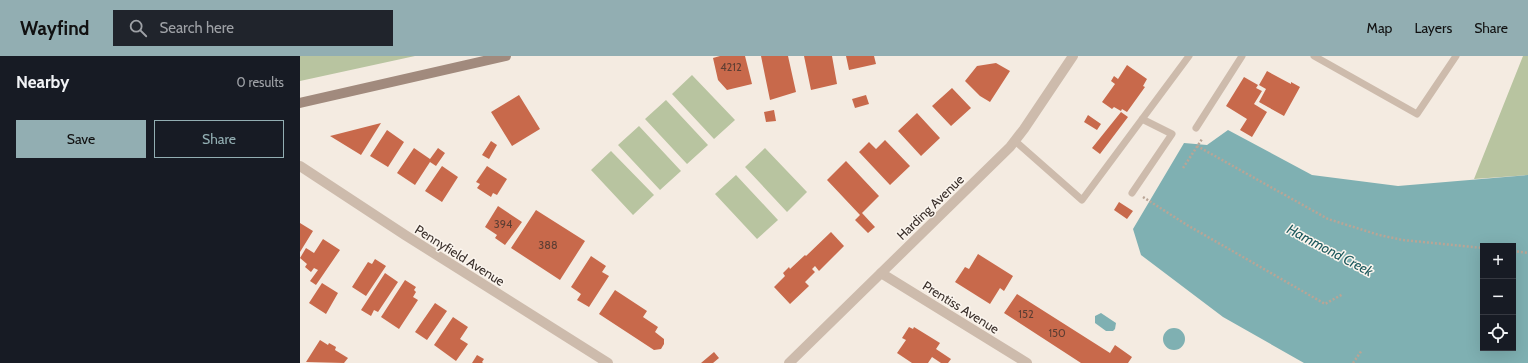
<!DOCTYPE html>
<html lang="en">
<head>
<meta charset="utf-8">
<style>
  body { margin:0; font-family:Cabin,sans-serif; background:#20242c; color:#f1f3f6 }
  .controls { position:absolute; right:12px; bottom:12px; display:grid; overflow:hidden; border-radius:0px; box-shadow:0 4px 16px #0002 }
  .controls button { width:36px; height:36px; display:grid; place-items:center; padding:0; border:0; border-bottom:1px solid #363941; background:#171b24; color:#f1f3f6; font:20px sans-serif }
  .list { margin:0; padding:0; list-style:none }
  h2 { display:flex; justify-content:space-between; align-items:center; height:52px; margin:0; padding:0 16px; font-size:17px }
  h2 small { font-size:13px; font-weight:400; color:#9ea1a6 }
  .actions { display:flex; gap:8px; padding:12px 16px }
  .actions a { flex:1; padding:9px 0; border:1px solid #92aeb2; border-radius:0px; text-align:center; font-size:14px; color:#92aeb2 }
  .actions .main { background:#92aeb2; color:#111 }
  .icon { flex:none; width:22px; height:22px; fill:none; stroke:currentColor; stroke-width:2; stroke-linecap:round; stroke-linejoin:round }
  .map { position:relative; flex:none; width:1228px; height:307px; overflow:hidden }
  header { display:flex; align-items:center; gap:24px; box-sizing:border-box; height:56px; padding:0 20px; background:#92aeb2; color:#111 }
  header strong { font-size:19px }
  nav { display:flex; gap:22px; margin-inline-start:auto; font-size:14px }
  .search { width:280px; height:36px; background:#20242c; display:flex; align-items:center; gap:10px; box-sizing:border-box; padding:0 14px; border-radius:0px; color:#9ea1a6; font-size:15px }
  main { display:flex }
  aside { flex:1; background:#171b24 }
  .map>svg:first-child { display:block }
  .green { fill:#b8c4a0 }
  .water { fill:#7fb0b2; fill-rule:evenodd }
  .building { fill:#c8694b }
  .lines { fill:none; stroke-linecap:round; stroke-linejoin:round }
  .path { stroke:#b9a596; stroke-width:2.5; stroke-dasharray:2 2; stroke-linecap:butt }
  .service { stroke:#cdbbac; stroke-width:7 }
  .minor { stroke:#cdbbac; stroke-width:10 }
  .tertiary { stroke:#cdbbac; stroke-width:10 }
  .secondary { stroke:#a18a7d; stroke-width:10 }
  .labels { text-anchor:middle; dominant-baseline:central; stroke-width:3; stroke-linejoin:round; paint-order:stroke }
  .number-label { font-size:11px; fill:#5e3e33 }
  .street-label { font-size:13px; fill:#3b302b; stroke:#fbf5ee }
  .water-label { font-size:14px; font-style:italic; fill:#1f5a5e; stroke:#fbf5ee }
</style>
</head>
<body>
<header>
<strong>Wayfind</strong>
<div class="search"><svg class="icon" aria-label="search" viewBox="0 0 24 24"><circle cx="10" cy="10" r="6"/><path d="M15 15l6 6"/></svg>Search here</div>
<nav><a>Map</a><a>Layers</a><a>Share</a></nav>
</header>
<main>
<aside>
<h2>Nearby<small>0 results</small></h2>
<ul class="list">
</ul>
<div class="actions"><a class="main">Save</a><a>Share</a></div>
</aside>
<div class="map">
<svg width="1228" height="307" viewBox="0 0 1228 307">
  <rect width="100%" height="100%" fill="#f4ebe1"/>
  <path class="green" d="M0 0H115L0 25Z
    M1223 0H1228V119L1174 123Z
    M392 19 435 64 414 83 372 38Z
    M366 44 408 89 387 108 345 63Z
    M339 70 381 115 360 134 318 89Z
    M465 92 507 136 487 156 445 111Z
    M311 95 354 139 333 159 291 114Z
    M436 119 478 164 457 183 415 138Z"/>
  <path class="water" d="M928 74 1012 119 1098 130 1228 119V307H1004L923 261 841 199 833 173 884 87 907 89ZM1183 190H1213V292H1183Z
    M801 257 816 267 815 273 813 275H806L795 267V260Z
    M863 283a11 11 0 1 1 22 0a11 11 0 1 1-22 0Z"/>
  <path class="building" d="M420 0H445L452 28 427 34 418 24 413 2Z
    M461 0H488L496 36 470 44Z
    M504 0H532L537 28 511 34Z
    M546 0H574L576 8 549 14Z
    M696 7 710 15 690 46 680 40 665 25 677 10Z
    M827 9 847 23 843 30 845 31 827 56 822 53 821 55 814 51 812 53 802 46 815 28 811 25 814 20 818 23Z
    M967 15 991 28V26L1000 31 984 60 959 46 966 33 959 29Z
    M944 21 958 29 956 32 962 35 954 48 967 56 952 81 940 74 947 63 926 50Z
    M652 32 671 52 651 70 632 50Z
    M219 39 240 73 212 90 191 56Z
    M566 39 569 48 555 52 552 43Z
    M474 54 476 65 466 66 464 56Z
    M821 56 828 61 800 98 792 92Z
    M617 57 640 82 621 100 598 75Z
    M788 59 801 68 797 74 784 66Z
    M81 67 61 99 30 80Z
    M87 74 104 86 88 111 70 100Z
    M585 84 610 110 590 129 559 96 569 86 576 93Z
    M191 85 197 89 189 103 182 99Z
    M114 92 130 103 138 92 145 97 136 110 130 106 115 129 97 117Z
    M546 105 579 140 562 157 575 171 568 177 555 164 560 159 527 124Z
    M142 110 158 121 142 146 125 135Z
    M187 110 207 123 197 139 193 137 191 141 177 132 180 128 176 126Z
    M819 146 833 155 827 163 814 154Z
    M198 150 222 166 205 189 195 182 197 179 185 171Z
    M236 154 285 185 260 224 211 192Z
    M0 167 13 175 0 196Z
    M531 176 544 190 519 215 515 210 512 213 515 216 505 226 509 230 490 248 474 231 485 220 483 217 489 211 490 213 505 199 506 200Z
    M23 183 40 194 16 229 10 225 18 214 14 212 11 216 5 211 7 208 0 202 6 192 14 197Z
    M678 198 713 220 704 235 700 232 690 248 655 226 665 211 669 213Z
    M291 200 306 210 302 216 309 220 289 251 277 244 281 238 271 231Z
    M75 203 86 210 66 240 52 231 68 206 72 208Z
    M85 217 98 226 78 256 74 254 71 260 61 254Z
    M105 224 116 231 114 234 116 236 113 241 118 244 99 273 81 261Z
    M22 227 38 237 26 258 9 247Z
    M315 234 347 255 343 261 358 271 355 276 364 283V288L361 293 354 294 299 258Z
    M717 238 810 297 815 289 832 301 828 307H781L704 257Z
    M135 247 147 255 127 284 115 276Z
    M153 261 168 271 160 283 168 288 156 305 134 289Z
    M609 271 613 273 614 271 640 287 636 293 651 303 648 307H641L632 301 628 307H612L597 297 606 284 602 282Z
    M20 284 28 289 29 287 36 291 35 294 48 302 44 307 6 306Z
    M414 296 419 302 413 307H401Z
    M177 299 184 303 182 306 183 307H172Z"/>
  <g class="lines">
    <path class="path" d="M897 90 1028 163 1079 179 1103 184 1183 192
      M883 112 902 83
      M843 141 887 169 1025 248 1043 238
      M1213 195 1228 197
      M1053 307 1062 294"/>
    <path class="service" d="M1014 0 1117 58 1156 0
      M896 72 942 0
      M715 85 782 144 889 0
      M832 137 872 78 842 63"/>
    <path class="minor" d="M581 217 727 307"/>
    <path class="tertiary" d="M0 110 105 179 308 307
      M489 307 710 91 724 73 773 0"/>
    <path class="secondary" d="M0 47 206 0"/>
  </g>
  <g class="labels">
    <g class="number-label">
      <text x="431" y="11">4212</text>
      <text x="203" y="168">394</text>
      <text x="248" y="189">388</text>
      <text x="726" y="258">152</text>
      <text x="757" y="277">150</text>
    </g>
    <g class="street-label">
      <text transform="translate(630 151) rotate(-44)">Harding Avenue</text>
      <text transform="translate(160 199) rotate(32)">Pennyfield Avenue</text>
      <text transform="translate(661 251) rotate(32)">Prentiss Avenue</text>
    </g>
    <g class="water-label">
      <text transform="translate(1030 194) rotate(28)">Hammond Creek</text>
    </g>
  </g>
</svg>
<div class="controls">
<button>+</button>
<button>−</button>
<button><svg class="icon" aria-label="locate" viewBox="0 0 24 24"><circle cx="12" cy="12" r="6"/><path d="M12 2v4M12 18v4M2 12h4M18 12h4"/></svg></button>
</div>
</div>
</main>
</body>
</html>
